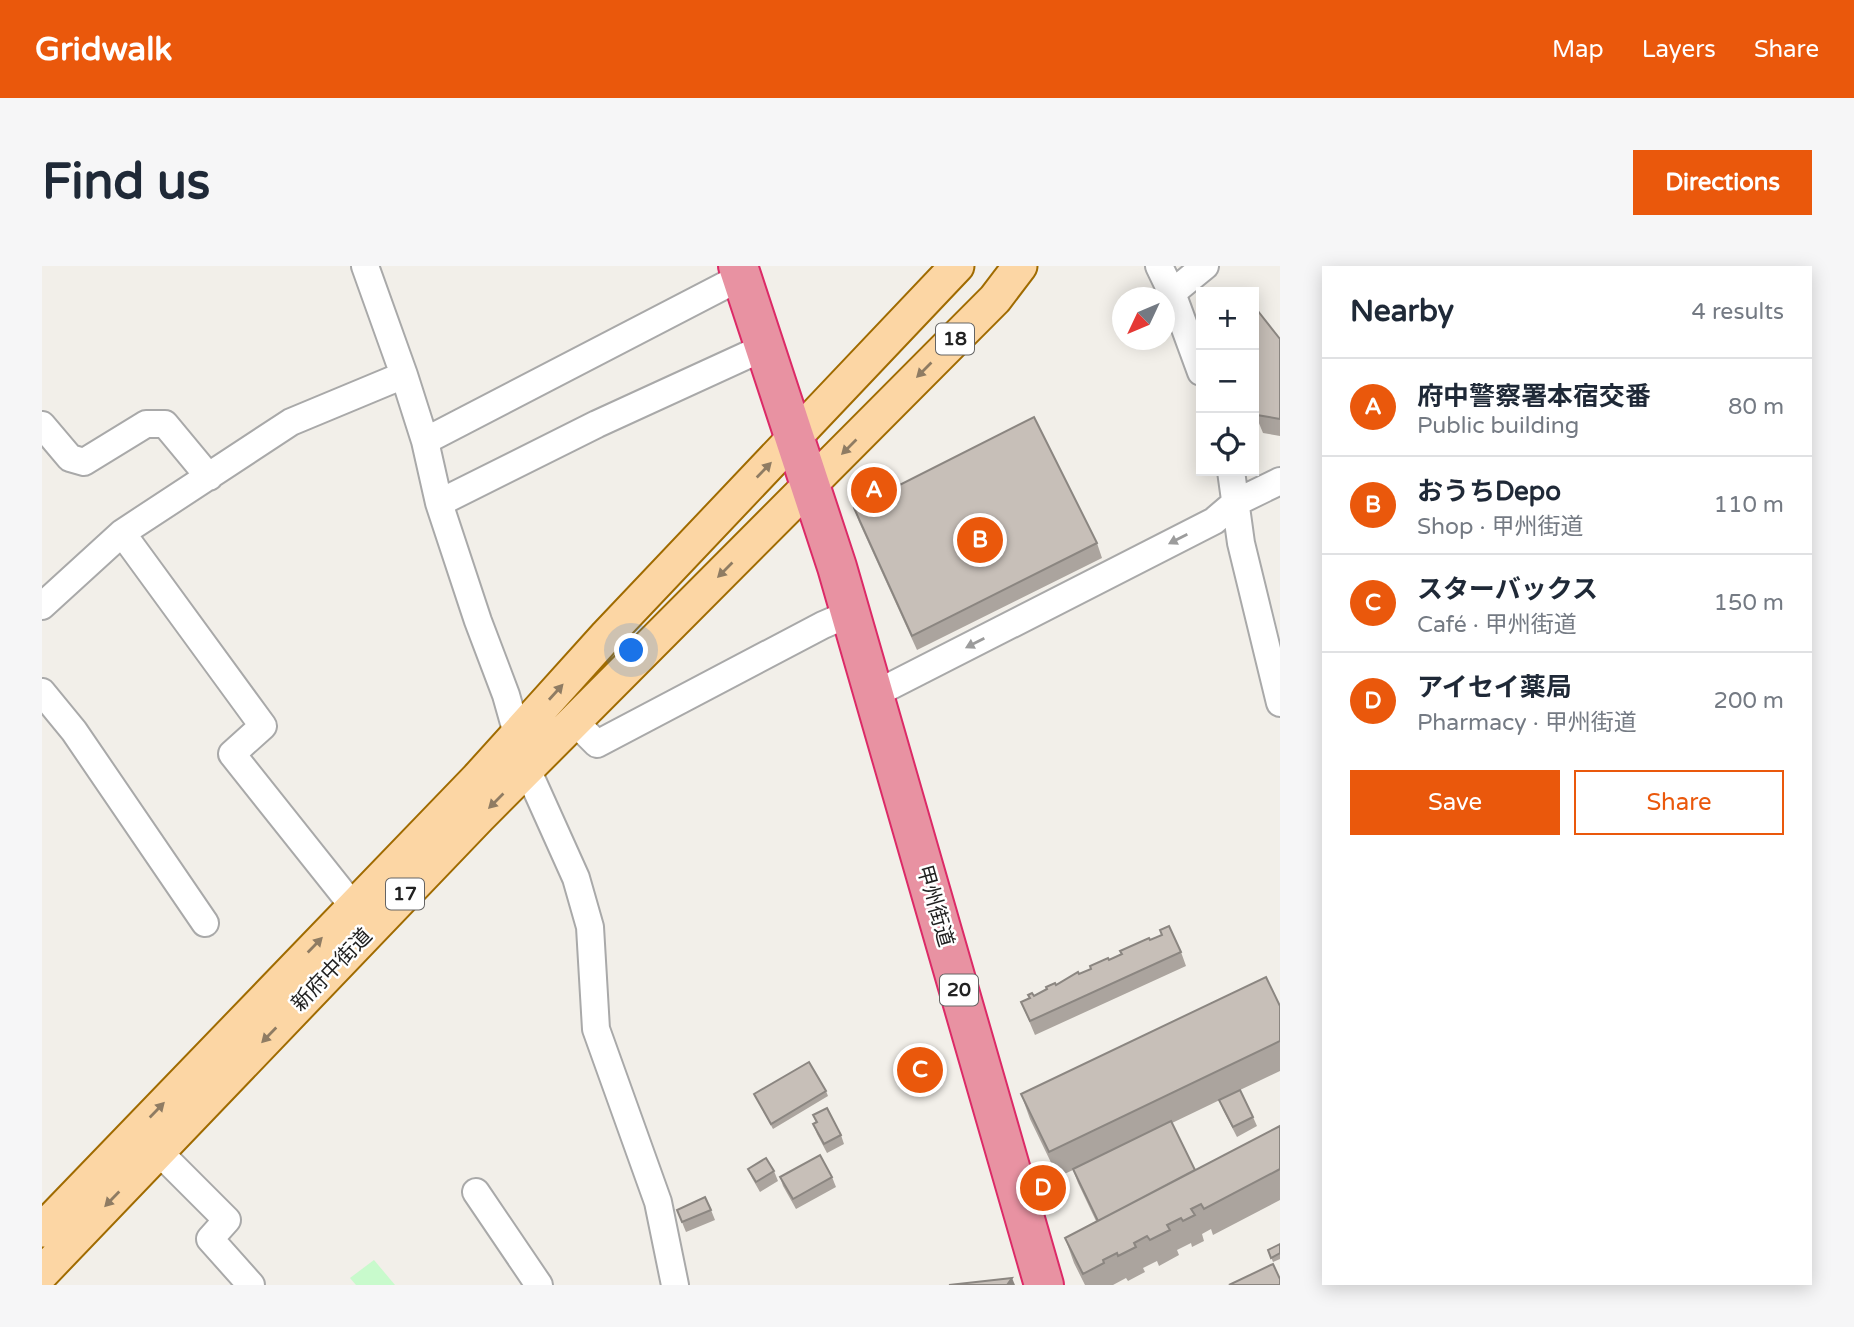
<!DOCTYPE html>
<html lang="en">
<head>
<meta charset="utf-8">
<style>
  body { margin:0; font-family:"Varela Round","Noto Sans JP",sans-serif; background:#f6f6f7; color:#1f2937 }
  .controls { position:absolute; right:21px; top:21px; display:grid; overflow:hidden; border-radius:0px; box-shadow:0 4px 18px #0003 }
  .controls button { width:63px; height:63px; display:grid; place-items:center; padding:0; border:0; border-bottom:2px solid #e0e1e3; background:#fff; color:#1f2937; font:35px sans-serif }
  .compass { position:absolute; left:1070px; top:21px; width:63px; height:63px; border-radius:50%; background:#fff; box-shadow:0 4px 18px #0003; rotate:226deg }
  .you { position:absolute; left:590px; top:385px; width:24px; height:24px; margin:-18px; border:5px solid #fff; border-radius:50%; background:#1a73e8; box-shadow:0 0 0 10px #1a73e833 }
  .badge { display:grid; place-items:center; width:46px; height:46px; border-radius:50%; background:#ea580c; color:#fff; font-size:23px; font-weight:700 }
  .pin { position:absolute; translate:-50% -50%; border:4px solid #fff; box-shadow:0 2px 7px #0006 }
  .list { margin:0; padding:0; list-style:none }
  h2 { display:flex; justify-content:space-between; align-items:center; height:91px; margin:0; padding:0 28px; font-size:30px }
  h2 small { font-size:23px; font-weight:400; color:#747a83 }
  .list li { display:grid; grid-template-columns:46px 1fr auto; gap:21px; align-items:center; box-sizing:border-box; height:98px; padding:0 28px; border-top:2px solid #e0e1e3 }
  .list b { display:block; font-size:26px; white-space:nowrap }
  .list p { margin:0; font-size:23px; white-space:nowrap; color:#747a83 }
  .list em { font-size:23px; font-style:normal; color:#747a83 }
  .actions { display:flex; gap:14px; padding:21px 28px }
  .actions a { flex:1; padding:16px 0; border:2px solid #ea580c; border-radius:0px; text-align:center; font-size:24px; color:#ea580c }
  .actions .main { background:#ea580c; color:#fff }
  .icon { flex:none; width:38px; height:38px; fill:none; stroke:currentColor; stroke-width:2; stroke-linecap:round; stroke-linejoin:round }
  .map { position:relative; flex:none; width:1238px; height:1019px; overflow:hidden; border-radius:0px }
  header { display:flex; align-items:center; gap:42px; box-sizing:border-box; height:98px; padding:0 35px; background:#ea580c; color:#fff }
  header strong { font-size:33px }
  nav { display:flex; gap:38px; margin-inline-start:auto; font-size:24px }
  .intro { display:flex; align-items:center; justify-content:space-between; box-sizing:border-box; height:168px; padding:0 42px }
  h1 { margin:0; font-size:49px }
  .button { padding:18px 32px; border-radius:0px; background:#ea580c; color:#fff; font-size:24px; font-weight:700 }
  main { display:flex; gap:42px; padding:0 42px }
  aside { flex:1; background:#fff; border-radius:0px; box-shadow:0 4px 18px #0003 }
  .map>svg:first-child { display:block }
  .park { fill:#c8facc }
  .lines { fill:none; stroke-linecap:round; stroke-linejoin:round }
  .minor-casing { stroke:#a9a9a9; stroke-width:30 }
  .major-casing { stroke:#a06b00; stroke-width:37 }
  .highway-casing { stroke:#dc2a67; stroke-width:42 }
  .minor { stroke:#fff; stroke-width:26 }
  .major { stroke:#fcd6a4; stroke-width:33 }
  .highway { stroke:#e892a2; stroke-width:38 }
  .wall { fill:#aba49e }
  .shaded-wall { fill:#8b8681 }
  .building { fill:#c7bfb8; stroke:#8b8681; stroke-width:2 }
  .oneway { fill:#8f7c63 }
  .oneway2 { fill:#9c9c9c }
  .labels { text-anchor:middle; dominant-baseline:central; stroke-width:5; stroke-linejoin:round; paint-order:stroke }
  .shield { fill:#fff; stroke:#646464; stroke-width:2 }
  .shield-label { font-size:19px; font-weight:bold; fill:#222 }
  .street-label { font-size:21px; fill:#222; stroke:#fff }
</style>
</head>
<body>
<header>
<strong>Gridwalk</strong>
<nav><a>Map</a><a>Layers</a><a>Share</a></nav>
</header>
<div class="intro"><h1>Find us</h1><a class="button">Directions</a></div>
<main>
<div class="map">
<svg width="1238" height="1019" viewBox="0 0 1238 1019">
  <rect width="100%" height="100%" fill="#f2efe9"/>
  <path class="park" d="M332 994 353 1019H314L308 1012Z"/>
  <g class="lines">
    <g class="minor-casing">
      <path id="minor" d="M323 0 362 109 383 175 397 237 436 355 464 429 485 503 534 612 548 661 554 763 616 936 633 1019
        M1117 0 1130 27 1159 106
        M1130 27 1163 0
        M0 159 28 192 42 196 104 158H123L167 211
        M383 175 699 11
        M1189 205 1199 277 1238 437
        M397 237 555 158 723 81
        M80 267 221 460 190 488 311 640
        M0 340 80 267 249 156 362 109
        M0 426 32 465 163 657
        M833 428 1172 255 1193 237 1238 215
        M532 455 555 478 781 359 809 347
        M116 885 185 954 168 973 209 1019
        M434 926 497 1019"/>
    </g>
    <g class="major-casing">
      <path id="major" d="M0 964 436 512 565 369 915 0
        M0 1007 437 551 953 33 978 0"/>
    </g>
    <g class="highway-casing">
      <path id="highway" d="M696 0 795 301 1002 1019"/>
    </g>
    <use href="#minor" class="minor"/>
    <use href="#major" class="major"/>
    <use href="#highway" class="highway"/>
  </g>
  <path class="wall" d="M1212 40 1238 73V170L1221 167 1212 145Z
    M812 242 1055 277 1060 292 875 384 817 256Z
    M1108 674 1139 686 1144 700 993 769 979 736Z
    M1238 740V805L1198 824 1211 851 1215 860 1195 871 1181 844 1177 834 1184 831 1130 857 1153 904 1238 860V934L1171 969 1169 963 1160 968 1162 975 1150 981 1149 977 1135 984 1137 989 1117 1000 1115 995 1101 1002 1103 1006 1086 1015 1084 1012 1071 1019H1043L1032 997 1023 972 1054 955 1036 917 1031 904 1016 911 988 853 979 828Z
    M784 825 786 830 731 863 712 828Z
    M771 849 799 869 802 878 785 887 775 868 771 858 774 857Z
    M706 903 732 905 736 915 718 926 710 912Z
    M738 911H790L794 921 754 943 741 920Z
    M635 944H669L673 954 644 966Z
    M1238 978V993L1231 996 1226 984Z"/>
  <path class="shaded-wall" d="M970 1012 973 1019H965Z"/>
  <path class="building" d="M1212 40 1238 73V153L1215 149 1212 142Z
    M992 151 1055 277 870 370 812 242Z
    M1127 660 1139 686 988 755 979 736 988 732 986 729 990 727 992 730 1005 723 1004 721 1013 717 1014 719 1036 706 1037 708 1049 703 1048 700 1066 692 1067 694 1080 688 1078 685 1107 672 1108 674 1120 669 1118 664Z
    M1224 711 1238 740V775L1007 886 979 828Z
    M767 796 784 825 729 858 712 828Z
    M1198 824 1211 851 1191 861 1177 834Z
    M785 842 799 869 782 878 771 858 775 856 771 849Z
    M1129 855 1153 904 1056 955 1031 903Z
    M1238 860V903L1162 943 1159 938 1149 943 1153 949 1141 955 1139 952 1125 959 1128 964 1108 974 1105 970 1092 977 1094 981 1076 990 1075 987 1061 994 1062 997 1041 1008 1023 972Z
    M778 889 790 911 751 933 738 911Z
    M724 892 732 905 714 916 706 903Z
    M663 931 669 944 640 956 635 944Z
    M1238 978V987L1229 992 1226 984Z
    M1231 998 1238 1013V1019H1187Z
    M970 1012 965 1019H907Z"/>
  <defs><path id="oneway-solid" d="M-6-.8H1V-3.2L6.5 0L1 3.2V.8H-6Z" transform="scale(1.75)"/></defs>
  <g class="oneway">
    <use href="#oneway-solid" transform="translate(882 104) rotate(135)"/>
    <use href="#oneway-solid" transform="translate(807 181) rotate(135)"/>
    <use href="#oneway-solid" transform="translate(722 204) rotate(-46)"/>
    <use href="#oneway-solid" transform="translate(683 304) rotate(135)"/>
    <use href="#oneway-solid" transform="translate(514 426) rotate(-48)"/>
    <use href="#oneway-solid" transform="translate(454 535) rotate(135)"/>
    <use href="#oneway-solid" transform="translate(273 679) rotate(-46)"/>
    <use href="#oneway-solid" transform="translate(227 769) rotate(134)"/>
    <use href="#oneway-solid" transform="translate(115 844) rotate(-46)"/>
    <use href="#oneway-solid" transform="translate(70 933) rotate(134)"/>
  </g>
  <g class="oneway2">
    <use href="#oneway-solid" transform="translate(1136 273) rotate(153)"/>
    <use href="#oneway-solid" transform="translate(933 377) rotate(153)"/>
  </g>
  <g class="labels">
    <g class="shield">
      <rect x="894" y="57.5" width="38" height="31" rx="5"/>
      <rect x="344" y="612.5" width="38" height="31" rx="5"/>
      <rect x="898" y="708.5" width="38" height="31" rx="5"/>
    </g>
    <g class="shield-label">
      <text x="913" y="73">18</text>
      <text x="363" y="628">17</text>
      <text x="917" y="724">20</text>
    </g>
    <g class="street-label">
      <text transform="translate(893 640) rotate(74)">甲州街道</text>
      <text transform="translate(290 704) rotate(-46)">新府中街道</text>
    </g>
  </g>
</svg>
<div class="controls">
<button>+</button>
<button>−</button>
<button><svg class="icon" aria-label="locate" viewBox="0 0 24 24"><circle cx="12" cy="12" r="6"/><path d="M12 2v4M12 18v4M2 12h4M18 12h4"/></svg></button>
</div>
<svg class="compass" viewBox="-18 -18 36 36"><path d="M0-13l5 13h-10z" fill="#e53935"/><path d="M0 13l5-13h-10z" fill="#747a83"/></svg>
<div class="you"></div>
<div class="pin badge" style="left:832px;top:224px">A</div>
<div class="pin badge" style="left:938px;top:274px">B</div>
<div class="pin badge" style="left:878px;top:804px">C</div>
<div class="pin badge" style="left:1001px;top:922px">D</div>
</div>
<aside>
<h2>Nearby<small>4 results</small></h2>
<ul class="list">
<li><span class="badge">A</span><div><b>府中警察署本宿交番</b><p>Public building</p></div><em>80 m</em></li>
<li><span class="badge">B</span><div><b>おうちDepo</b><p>Shop · 甲州街道</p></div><em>110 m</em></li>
<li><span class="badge">C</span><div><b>スターバックス</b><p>Café · 甲州街道</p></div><em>150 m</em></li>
<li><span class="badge">D</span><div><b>アイセイ薬局</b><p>Pharmacy · 甲州街道</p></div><em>200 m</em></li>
</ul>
<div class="actions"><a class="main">Save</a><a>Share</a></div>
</aside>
</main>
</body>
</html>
